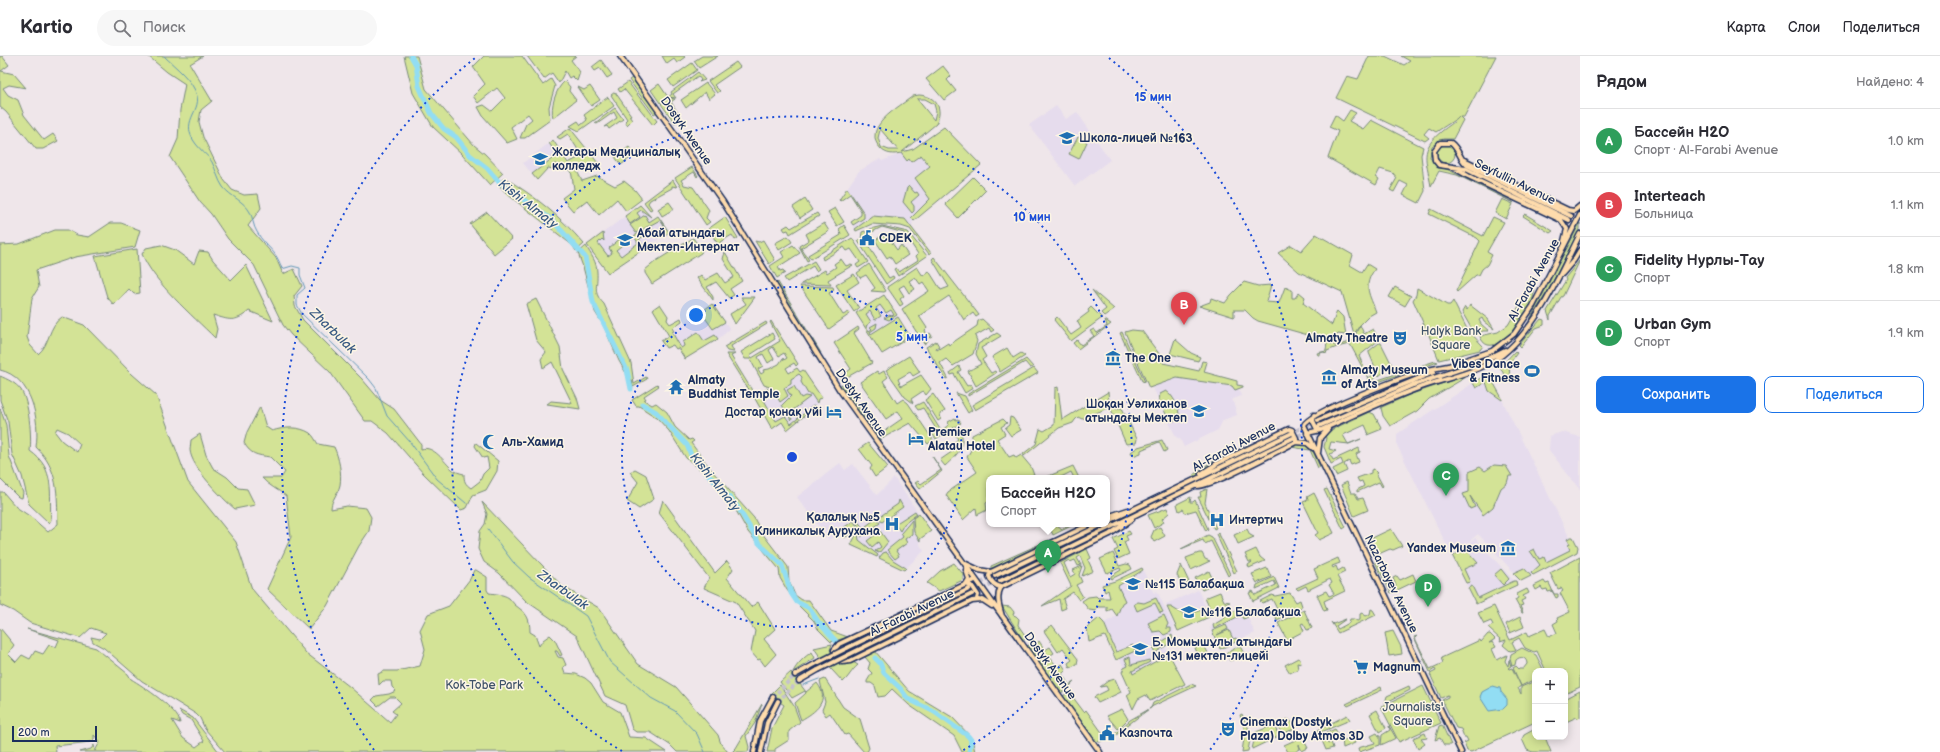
<!DOCTYPE html>
<html lang="ru">
<head>
<meta charset="utf-8">
<style>
  body { margin:0; font-family:"Balsamiq Sans",sans-serif; background:#f7f7f7; color:#2b2b33 }
  .controls { position:absolute; right:12px; bottom:12px; display:grid; overflow:hidden; border-radius:8px; box-shadow:0 2px 10px #0003 }
  .controls button { width:36px; height:36px; display:grid; place-items:center; padding:0; border:0; border-bottom:1px solid #e1e1e2; background:#fff; color:#2b2b33; font:20px sans-serif }
  .scale { position:absolute; left:12px; bottom:10px; width:85px; box-sizing:border-box; padding-left:4px; border:2px solid #1b2f5e; border-top:0; font-size:11px; line-height:14px; white-space:nowrap; color:#1b2f5e; -webkit-text-stroke:3px #fcf5e5; paint-order:stroke }
  .you { position:absolute; left:696px; top:259px; width:14px; height:14px; margin:-10px; border:3px solid #fff; border-radius:50%; background:#1a73e8; box-shadow:0 0 0 6px #1a73e833 }
  .badge { display:grid; place-items:center; width:26px; height:26px; border-radius:50%; background:#1a73e8; color:#fff; font-size:13px; font-weight:700 }
  .pin { position:absolute; translate:-50% -33px; filter:drop-shadow(0 1px 2px #0008) }
  .pin::after { content:''; position:absolute; top:21px; width:14px; height:12px; background:inherit; clip-path:polygon(0 0,100% 0,50% 100%) }
  .popup { position:absolute; left:986px; top:419px; width:124px; height:52px; box-sizing:border-box; display:grid; place-content:center; border-radius:8px; background:#fff; filter:drop-shadow(0 1px 3px #0005); font-size:13px; white-space:nowrap; color:#7c7c81 }
  .popup b { font-size:15px; color:#2b2b33 }
  .popup::after { content:''; position:absolute; left:50%; top:100%; margin-left:-8px; border:8px solid transparent; border-top-color:#fff }
  .list { margin:0; padding:0; list-style:none }
  h2 { display:flex; justify-content:space-between; align-items:center; height:52px; margin:0; padding:0 16px; font-size:17px }
  h2 small { font-size:13px; font-weight:400; color:#7c7c81 }
  .list li { display:grid; grid-template-columns:26px 1fr auto; gap:12px; align-items:center; box-sizing:border-box; height:64px; padding:0 16px; border-top:1px solid #e1e1e2 }
  .list b { display:block; font-size:15px; white-space:nowrap }
  .list p { margin:0; font-size:13px; white-space:nowrap; color:#7c7c81 }
  .list em { font-size:13px; font-style:normal; color:#7c7c81 }
  .actions { display:flex; gap:8px; padding:12px 16px }
  .actions a { flex:1; padding:9px 0; border:1px solid #1a73e8; border-radius:8px; text-align:center; font-size:14px; color:#1a73e8 }
  .actions .main { background:#1a73e8; color:#fff }
  .icon { flex:none; width:22px; height:22px; fill:none; stroke:currentColor; stroke-width:2; stroke-linecap:round; stroke-linejoin:round }
  .map { position:relative; flex:none; width:1580px; height:696px; overflow:hidden }
  header { display:flex; align-items:center; gap:24px; box-sizing:border-box; height:56px; padding:0 20px; background:#fff; border-bottom:1px solid #e1e1e2 }
  header strong { font-size:19px }
  nav { display:flex; gap:22px; margin-inline-start:auto; font-size:14px }
  .search { width:280px; height:36px; background:#f7f7f7; display:flex; align-items:center; gap:10px; box-sizing:border-box; padding:0 14px; border-radius:22px; color:#7c7c81; font-size:15px }
  main { display:flex }
  aside { flex:1; background:#fff }
  .map>svg:first-child { display:block }
  .built { fill:#e6dced }
  .green { fill:#d3e396; stroke:#77897a; fill-rule:evenodd }
  .water { fill:#92ddf3; stroke:#6297b7 }
  .lines { fill:none; stroke-linecap:round; stroke-linejoin:round }
  .stream { stroke:#6297b7; stroke-width:1 }
  .river { stroke:#92ddf3; stroke-width:5 }
  .major-tunnel { stroke:#c5c1ce; stroke-width:4; stroke-dasharray:4 2; stroke-linecap:butt }
  .major-casing { stroke:#1b2f5e; stroke-width:7 }
  .major { stroke:#fedbac; stroke-width:4 }
  .major-bridge-casing { stroke:#1b2f5e; stroke-width:7; stroke-linecap:butt }
  .major-bridge { stroke:#fedbac; stroke-width:4 }
  .ring { fill:none; stroke:#1d4ed8; stroke-width:2; stroke-dasharray:2 4 }
  .labels { text-anchor:middle; dominant-baseline:central; stroke-width:3; stroke-linejoin:round; paint-order:stroke }
  .street-label { font-size:12px; fill:#1b2f5e; stroke:#fcf5e5 }
  .poi-label { font-size:12px; font-weight:bold; fill:#1b2f5e; stroke:#fcf5e5; text-anchor:start }
  .park-label { font-size:12px; fill:#405369; stroke:#fcf5e5 }
  .water-label { font-size:13px; font-style:italic; fill:#395a83; stroke:#fcf5e5 }
  .centre { fill:#1d4ed8; stroke:#fcf5e5; stroke-width:2 }
  .ring-label { font-size:12px; text-anchor:middle; font-weight:bold; fill:#1d4ed8; stroke:#fcf5e5; stroke-width:3; stroke-linejoin:round; paint-order:stroke }
</style>
</head>
<body>
<header>
<strong>Kartio</strong>
<div class="search"><svg class="icon" aria-label="search" viewBox="0 0 24 24"><circle cx="10" cy="10" r="6"/><path d="M15 15l6 6"/></svg>Поиск</div>
<nav><a>Карта</a><a>Слои</a><a>Поделиться</a></nav>
</header>
<main>
<div class="map">
<svg width="1580" height="696" viewBox="0 0 1580 696">
  <rect width="100%" height="100%" fill="#efe6ea"/>
  <filter id="ink" filterUnits="userSpaceOnUse"><feTurbulence type="fractalNoise" baseFrequency=".025" numOctaves="2"/><feDisplacementMap in="SourceGraphic" scale="8" xChannelSelector="R" yChannelSelector="G"/><feConvolveMatrix kernelMatrix="1 2 1 2 8 2 1 2 1" color-interpolation-filters="sRGB"/></filter>
  <g filter="url(#ink)">
    <path class="built" d="M1056 50 1066 63 1077 56 1110 104 1075 130 1029 69Z
      M944 71 981 109 914 165 912 166 913 168 908 172 889 166 878 165 856 175 853 169 864 162V157L847 132 859 115 880 103 882 105 913 93Z
      M549 87 557 99 532 118 523 107Z
      M640 149 653 164 658 160 669 176 608 217 587 189Z
      M884 239 908 277 902 286 882 298 856 257Z
      M712 248 730 273 716 285 687 302 671 276Z
      M797 312 800 316 802 315 818 340 817 347 815 351 787 374 782 366 772 373 754 341Z
      M1488 317 1490 319 1576 495 1521 524 1478 478 1452 500 1397 389V378Z
      M1177 321 1238 331 1241 340 1231 344 1234 348 1237 359 1223 364 1218 374 1184 391 1180 383 1176 381 1155 336 1152 332H1149Z
      M1562 376 1580 381V434L1549 394 1550 380Z
      M840 407 845 414 853 408 877 439 894 422 931 475 920 483V489L924 495 904 514 851 489 859 472 856 463 829 484 797 441Z
      M1475 482 1514 525 1474 544 1453 501Z
      M1142 512 1152 534 1154 537 1157 535 1175 573 1171 582 1163 586 1178 618 1185 628 1150 645 1146 639 1138 643 1104 567 1117 560 1122 547 1115 525Z
      M1198 534 1210 561 1178 575 1166 548Z
      M1244 553 1255 577 1220 593 1210 572 1219 565Z"/>
    <path class="green" d="M0 0H2L9 9 1 15 14 18 26 32 9 29 3 32 8 39 18 44 24 59 44 84 53 78 58 85 43 93H36L6 56 0 51Z
      M148 0H203L190 8 212 45 201 54 199 66 203 81 224 124 232 134 244 139 258 138 261 152 248 170 276 202 283 218 294 213 302 230 294 240 295 250 303 264 362 323 380 344 394 353 421 388V393C434 389 444 406 452 413 455 416 460 417 464 418 464 425 465 428 471 432L480 425 483 418 489 412 487 401 483 402 475 390 476 387 498 405 497 415 486 434 473 439 467 452 461 454 423 417 388 377 372 365H365L330 316 291 279 283 269 254 209 228 183 211 158 200 146 170 101 178 83 180 54 185 28 167 16Z
      M404 0H417L426 33 474 89 485 98 503 117 490 129 462 98 433 71 413 37Z
      M484 0H522L543 29 551 23 555 30 549 51 550 64 525 82H520L526 68 532 63 528 58 511 71 517 83 507 87 483 60 478 51 484 49 492 55 505 42 497 32 478 47 473 40 485 28 473 11Z
      M527 0H576L571 4 580 16 577 25 572 20 569 22 565 15 559 27 552 17 544 23Z
      M662 0H684L685 1 677 7 674 3 667 8Z
      M702 0H718L699 12 694 5Z
      M1369 0H1385L1404 9 1410 5 1401 0H1496L1464 61H1460L1463 64 1453 83H1443L1432 90 1430 101 1434 108 1451 115 1513 146 1514 147 1457 119 1439 115 1431 130C1426 103 1419 94 1442 75 1448 70 1454 67 1459 61L1436 76 1429 72 1424 78 1429 82 1425 85 1336 42 1347 20 1358 23Z
      M601 4 612 19 607 22 600 12 595 15 592 11Z
      M736 6 740 11 714 29 720 35 717 37 708 25Z
      M692 7 697 14 673 31 668 24Z
      M943 10 951 20 947 24 956 35 944 44 926 23Z
      M698 16 705 24 699 26 701 24 698 20 673 38 676 42 668 41 660 47 651 34 659 28 668 41 672 38 671 36Z
      M632 22 657 56 654 58 629 24Z
      M565 25 570 31 569 35 576 44 553 62C550 51 556 32 565 25Z
      M628 26 657 65 653 69 624 33 620 36 618 33Z
      M706 27 715 38 709 43 705 36 686 52 681 44Z
      M590 30 600 44 591 50 578 31 584 34Z
      M615 36 631 59 629 60 632 64 627 69 625 65 627 63 611 39Z
      M919 39C936 40 944 52 936 68L902 96 913 93 944 71 981 109 914 165 911 162 930 143 915 122 930 110 921 99 911 106 909 103 907 105 901 97C893 99 886 98 881 93 860 72 899 51 913 40ZM917 43H925L934 48 936 55 934 64ZM880 74H881L898 94H889L881 91 878 82Z
      M608 41 614 50 579 75 570 70 578 65 581 69 587 64 584 59Z
      M668 42 675 43 671 46 681 62 675 67 661 48Z
      M615 52 623 63 609 73 607 70 604 71 617 62 614 56 597 68 595 67Z
      M1350 54 1356 57 1349 65 1363 73 1371 64 1423 91 1421 99 1425 135 1419 147 1403 139 1408 129 1400 125 1394 136 1390 134 1397 122 1393 117 1380 113 1376 121 1379 123 1376 129 1328 102 1338 75 1329 71 1335 59 1343 65Z
      M570 72 598 107 577 115 582 125 597 120 615 130 624 125 635 134 642 143 626 155 617 143 599 159 587 144 573 155 562 142 574 133 571 114 559 113V109L554 108V113L548 112 537 124 532 118 557 99 549 87 553 84 568 107 582 100 568 78 560 83 557 81Z
      M1078 81 1087 86 1079 103 1069 98Z
      M1437 98a9 9 0 1 1 18 0a9 9 0 1 1-18 0Z
      M629 91 634 99 621 109 615 101Z
      M692 111 698 120 697 121 694 116 681 124 684 129 693 131 709 154 706 162 710 166 706 169 675 122Z
      M973 121 986 134 958 162 945 148Z
      M505 122C536 141 560 160 584 188L576 195 572 189 507 138 497 127Z
      M673 124 677 131 672 130V132L650 144 648 147 652 153 650 154 644 146Z
      M909 130 915 137 917 136 919 139 911 146 914 150V155L912 157 903 146 907 132Z
      M847 132 864 157V162L853 169 851 166 861 159V155L850 138 840 145 839 144Z
      M805 143 812 154 800 162 793 151Z
      M1502 143 1513 148 1506 163 1495 157Z
      M669 146 674 153 662 160 658 153Z
      M640 149 651 161 641 154 637 157 640 161 630 168 625 160Z
      M835 152 844 166 837 170 828 156Z
      M1431 153 1483 180 1493 161 1504 166 1487 196 1492 199 1487 209 1482 213 1479 219H1476L1457 236 1456 235 1480 185 1477 182 1429 158Z
      M487 156 512 183 494 198 470 168Z
      M817 157 819 160 790 178 788 174 785 175 783 172 788 169 791 172Z
      M1525 158 1553 175 1550 177 1523 160Z
      M645 159 649 166 658 160 669 176 664 180 662 176 666 173 660 164 636 177 630 169Z
      M873 160 905 163 931 197 929 198 910 173 901 170 872 168 856 175 855 173Z
      M725 161 738 182 735 184 732 179 720 186 723 192 721 193 708 173Z
      M110 167H121L140 174 135 191 75 201 36 214 39 231 32 242 27 281 30 289 38 298C50 289 48 270 62 261L84 269 132 318 156 339 188 426 236 486 252 533 306 597 350 631 390 666 396 658 392 655 401 647 395 641H390L378 650 372 644 376 640 389 638 396 635 392 631 391 625H383L379 629 378 618 384 615H397L420 610 425 593 420 574 428 558 449 550 470 523 474 514H476L487 521V534L489 537C496 538 503 538 509 542 511 544 513 547 515 549 526 557 530 561 530 576L535 579 539 590 543 584 550 579 555 584 562 599 560 600 557 595H555L558 601 563 602 566 609 563 611 565 617 576 618 585 622 591 627 603 646 620 656 629 681 646 682 667 696H225L205 673 200 662 196 658 142 625 104 592 93 586 91 581 100 583 106 577 91 572 80 582 30 567 13 555 0 549V436H3L16 451 31 461 48 476 58 468C57 437 59 414 36 391 40 364 32 321 0 314V189L19 188 55 174H68L77 179 89 181ZM57 372 68 377 80 388 77 396 62 385 55 376Z
      M824 167 829 175 801 192 809 204 807 205 799 190 809 184 806 178Z
      M1580 167V173L1548 235 1529 265Z
      M844 169 850 179 811 203 808 199 841 179 839 173Z
      M882 170 908 176 927 200 898 220 894 213 896 212 899 216 918 204 916 200 918 198 904 177 882 171 872 176 870 173Z
      M645 174 648 178 639 183 645 192 608 217 587 189 603 177 604 185 602 183 598 187 608 200 612 197 609 192 622 181 626 186 616 194 621 200 638 187 634 180Z
      M865 175 868 180 864 183 889 222 893 220 894 222 886 228 858 185 861 183 862 176Z
      M1316 178 1353 199 1350 209 1362 216 1367 208 1375 213C1362 230 1370 239 1376 256L1369 260 1360 269 1364 278 1373 273 1379 284 1359 300 1369 322 1375 317 1377 320 1370 326 1350 288 1337 291 1327 295 1326 298 1324 296 1320 297V299H1318L1317 297 1326 295 1327 286 1336 290 1355 284 1357 282 1356 277 1360 269 1354 278 1342 236 1299 216 1278 197 1291 189 1301 195Z
      M788 180 792 186 779 194 775 187Z
      M882 180 895 184 892 187 897 194 901 189 908 199 895 208 890 200 887 202 875 184Z
      M693 182 702 194 701 197 652 228 645 217V214L656 205Z
      M852 182 868 206 858 212 856 209 860 206 851 193 847 195 844 191 823 204 822 201Z
      M763 184 775 204 769 208 755 185 759 186Z
      M161 189 175 194 194 208 199 195 208 196 213 204 231 224 246 209 273 265 249 255C235 267 229 264 213 259L217 273 215 282C192 259 154 227 142 198L146 192Z
      M793 189 800 197 778 211 780 215 783 214 785 217 777 222 770 210 784 201 781 196Z
      M586 190C591 199 597 206 597 216 598 231 592 236 604 248L631 307 634 328 646 321 647 323 633 331 632 324 628 325 627 319 619 305 603 269 595 256 583 211 578 197Z
      M137 193 140 237 134 238 129 233 114 249 107 241 95 200Z
      M725 196 742 225 730 233 734 239 729 242 716 226 707 231 713 241V244L697 222 701 219 705 224 718 217 725 227 734 221 723 203Z
      M934 201 979 259 976 261 973 257 964 264 949 240 919 260 927 272 925 274 927 279 930 277 932 280 927 283 928 285 924 288 902 253 929 235 923 226 920 228 915 221 909 225 915 233 909 237 904 229 899 232 904 240 900 243 903 248 900 250 887 231 917 211 923 220 929 215 941 234 949 231 932 203Z
      M841 203 846 210 851 208 853 209 828 224 831 229 801 228 825 214 827 217 836 211 834 208Z
      M1580 204 1563 240 1561 241 1550 260V264L1547 255 1566 224 1565 222Z
      M814 205 819 213 816 215 813 210 787 226 784 222Z
      M869 208 886 235 884 236 871 235 875 232 866 219 860 222 857 217Z
      M854 218 859 226 847 234 859 252 854 256 836 229Z
      M778 226 821 297 819 299 776 228Z
      M1244 226 1258 230 1271 229 1266 246 1279 247 1285 231 1292 234V242H1295L1299 236 1305 241 1303 247 1332 269 1337 255 1343 261 1346 279 1338 278 1332 286 1313 276 1308 279 1258 265 1253 262 1245 254H1234V261L1199 250 1210 246 1211 242 1225 247 1231 239Z
      M800 230 833 231 834 234 829 237 843 259 849 256 850 258 829 273Z
      M1531 230 1535 233C1534 236 1534 238 1533 242 1530 255 1504 293 1488 289 1484 288 1481 284 1480 280L1498 276 1508 269Z
      M1395 231 1411 240 1405 250 1389 241Z
      M1417 232 1447 249H1450L1453 245 1467 273 1483 290 1480 294 1439 304 1428 277 1426 278 1423 272 1425 271 1413 244 1416 239Z
      M1092 234 1114 253 1104 260 1101 257 1106 253Z
      M884 239 897 259 889 264 884 262 890 259 891 260 894 259 891 254 886 257 880 249 876 252 881 260 875 264 870 255 866 258 871 266 866 270 869 275 872 273 870 271 877 267 876 272 870 276 871 278 898 261 908 277 902 286 882 298 856 257Z
      M741 241H755L735 268 730 258 746 248Z
      M536 243 560 291 563 313 577 342 580 353 547 348 551 345 572 347 552 306 543 312 541 303 546 296 536 284 526 248Z
      M660 248 668 260 667 264 670 268 681 262 682 265 672 272 674 275 672 276 681 292 684 290 683 286 698 276 704 285 715 279 718 283 685 303 678 292 676 293 673 289 666 292 661 285 669 280 653 253Z
      M712 248 725 266 713 273 701 256Z
      M1470 249 1488 263 1494 273 1484 266 1482 262 1479 264 1481 268 1489 275H1483L1477 278 1474 277 1462 256 1465 251 1467 254Z
      M1091 251 1102 262 1071 285 1054 264 1057 261 1071 279 1081 272 1077 265 1089 256 1088 254Z
      M982 263 994 274 991 276 989 272 975 280 977 285 973 298 953 310 946 303 940 307 948 322 946 323 926 291 936 285 939 290 936 292 937 294 948 287 949 289 977 270 978 265Z
      M1541 263 1544 264V269L1536 272 1521 291 1519 289Z
      M1105 264 1111 268 1078 293 1073 287 1077 284 1081 289 1094 280 1090 275 1094 273 1097 277 1107 270Z
      M771 265 798 308 796 310 794 307 786 312 789 317 797 312 800 316 803 314 822 342 818 343 817 347 811 338H808L801 326 802 321 799 318 791 323V328L784 332 788 340 780 346 772 332 764 329 750 303H745L741 296 772 277 775 283 750 299 752 302 780 285 770 266ZM773 291 779 300 784 297 787 302 784 304 783 302 779 308 769 313 763 314 764 316 761 318 758 313 763 310 758 301 763 298 768 307 774 303 769 294Z
      M766 266 767 268 731 290 734 296 727 295 724 291Z
      M858 271 859 273 854 277 872 307 842 324 840 321 851 313 834 287Z
      M1132 274 1142 275 1163 303V307L1199 315 1202 305 1207 306 1204 316 1237 325V329L1243 330V331L1235 334 1232 330 1177 322 1149 332 1125 276Z
      M1122 276 1142 319 1145 326 1142 325 1120 277Z
      M997 277 1001 280 981 292 986 301 982 304 991 317 995 315 996 317 976 330 968 315 981 308 976 298 978 288Z
      M1175 283 1191 297 1200 301 1198 305 1170 298Z
      M1379 287H1381L1392 309 1379 320 1369 297V295Z
      M1007 292 1013 302 1021 297 1025 300 1000 316 992 301Z
      M1515 295 1517 297 1509 308 1510 323 1508 326 1500 311Z
      M726 298H735L731 300 753 336 751 338Z
      M909 300 920 316 913 320 910 316 898 323 901 330 921 319 931 333 926 339 923 335 911 343 913 347 905 341 886 314Z
      M1026 303 1033 311 1030 312 1025 306 968 340V338Z
      M1435 305 1438 306 1375 327 1378 324Z
      M959 310 961 314 958 316 967 330 971 328 973 332 965 337 954 318 951 319 950 317Z
      M1034 312 1038 317 975 354 972 349Z
      M877 315 879 318 884 315 888 321 883 325 897 347 903 343 908 347 933 384 928 388 910 367 883 382 880 378 903 362 898 355 886 363 860 326Z
      M1473 317 1429 343 1417 355 1390 370 1383 360 1381 352 1382 351 1409 339Z
      M1488 317 1502 342V344L1489 335 1486 326 1476 332 1473 327Z
      M0 320C7 323 16 327 21 334 29 346 32 381 30 395 56 413 49 437 51 464L49 467 29 448 22 420 12 398 8 366 0 344Z
      M657 328 659 330 644 340 646 343 644 344 652 349 656 347 667 356 675 371 689 384 692 383 694 385 691 387 713 416 754 462 762 477 788 511 789 525 795 539 802 544H809L831 575 848 581 831 586 818 573 814 565 799 550 787 534 780 522 779 513 748 476 734 451 706 418 686 402 669 375 657 362 639 350H636L632 344Z
      M842 328 881 384 879 383 839 330Z
      M794 330 801 342 805 340 810 341 789 357 792 363 791 364 782 349 791 340 787 334Z
      M1058 331 1062 364 1108 336 1109 345 1113 352H1122L1137 383 1136 387 1126 388 1110 351 1082 363 1078 361 1075 364 1073 367 1059 372 1024 400 1023 398 1036 388 1040 373 1044 375 1054 369 1055 332Z
      M767 332 769 334 761 339 776 365 785 360 791 368 814 349 815 351 787 374 782 366 772 373 754 341Z
      M1166 335C1173 338 1180 354 1179 361L1174 365 1168 362 1159 344 1160 338Z
      M956 337 965 340 972 354 968 357Z
      M933 338 945 355 940 358 941 363 938 365 925 344Z
      M923 346 943 378 936 383 931 376 936 373 923 352 918 354 915 350Z
      M260 351 266 371 272 375C284 371 299 370 310 377 313 379 316 385 318 388L334 391C339 402 342 417 340 429 338 438 331 444 331 453L347 450 366 452 371 461 369 475 359 490 327 550 309 573 267 533 291 481 286 440C277 433 269 430 262 422H281L285 416 270 401C257 399 251 399 244 387L247 376Z
      M0 352 6 369 9 400 23 437 22 442 18 441 0 423Z
      M1369 356 1374 358 1382 373 1367 379 1368 376 1365 369 1343 379 1348 388 1361 383 1349 388 1331 386 1329 393 1336 395 1330 398 1333 404 1359 392 1360 396 1356 398 1359 406 1351 409 1349 405 1344 408 1347 415 1336 420 1333 413 1343 408 1341 403 1331 408 1324 391 1326 382 1325 379 1333 373Z
      M1010 361 1013 362 1021 374 1011 380 1005 372 1009 369Z
      M955 362 956 364 958 363 961 367 945 377 943 373 949 369 948 366Z
      M1003 363 1007 367 1001 371 1005 378 997 383 1009 401 1014 399 1016 402 1021 399 1031 411 1035 422H989V446L986 447 987 454 977 459 976 452 963 464 946 439 948 436 977 416 967 401 971 394 972 379Z
      M961 373C965 392 958 398 945 410L940 404 956 393 952 388 958 383 954 377Z
      M200 378 206 399 213 412 227 421 238 432 247 433 255 449 235 453C222 442 191 411 190 394 190 391 191 387 191 384Z
      M1162 384 1167 394 1164 396 1159 386 1141 394V397L1133 400 1131 396 1138 391Z
      M868 387 888 411 875 421 870 413 872 410 859 393Z
      M1295 388C1313 387 1313 396 1320 411L1318 412 1310 394 1291 391Z
      M1248 389V391L1211 409 1195 421 1193 419 1208 408Z
      M932 400 942 415 920 433 915 427 918 425 921 428 941 414Z
      M1494 409 1506 410 1512 420H1509L1507 427 1501 432 1493 451 1483 459 1470 440 1475 451 1470 453 1463 438 1469 436V416L1480 411 1485 415Z
      M1073 410 1079 422H1074L1071 416 1059 422H1044Z
      M635 413 646 419 654 443 639 453 627 445 638 426 630 416Z
      M1374 413 1378 417H1376L1383 430 1382 431 1379 426 1357 436V434L1364 430 1362 425 1359 426 1357 422 1371 417V414Z
      M1347 426 1351 437H1355L1358 443 1363 442 1368 454 1354 460 1341 429Z
      M1207 433 1205 447 1216 472 1214 473 1198 441H1201L1200 436Z
      M1327 433 1346 471 1343 473 1324 434Z
      M1314 437 1334 477 1319 484 1315 479 1318 477 1303 446 1308 444 1307 441Z
      M1191 441 1190 446H1193L1195 444 1208 473 1206 475 1196 454 1185 457 1183 453 1179 455 1177 448Z
      M663 444 715 517 727 505 733 513 727 522 751 551 758 546 775 573 764 583 776 598 765 610 760 603 758 604 751 596 755 575 736 546 704 532 709 522 659 457Z
      M899 444 903 451 882 466 879 461 898 448Z
      M482 446 562 530 599 552 638 608 676 631 718 679 721 688 728 696H677L670 689 650 676H636L632 673 625 649 605 640 577 580 526 545 499 517 484 506 478 493 480 475 485 468 487 458Z
      M1167 452 1169 457 1162 463 1164 466 1154 472 1148 459Z
      M915 455 917 458 904 468 900 475 895 468Z
      M919 458 931 475 920 483V485L914 476 913 462Z
      M853 459 864 473 858 478 859 484 878 499 877 501 851 489 857 477 855 475 844 482 839 475 853 465 859 472Z
      M877 462 880 467 861 481 862 478 869 473 866 470Z
      M912 464V478L905 483 907 487 896 495 899 500 895 503 887 494 903 481 901 477Z
      M1048 468H1056L1062 473 1068 470 1069 468H1075L1053 479Z
      M1160 471 1165 480 1154 486 1151 481 1154 474Z
      M1247 473 1250 479 1254 481 1238 488 1234 479Z
      M1391 473 1402 490 1393 494 1390 493 1374 500 1366 485Z
      M880 475 888 486 879 497 875 495 881 491 878 486 872 491 867 485Z
      M1129 475 1131 478 1126 480 1128 484 1124 486 1129 498 1118 503 1114 495 1118 493 1113 483Z
      M1218 476 1237 515 1234 517 1216 478Z
      M1208 479 1212 481 1230 518 1228 520 1211 485 1205 488 1203 484 1181 493Z
      M1571 481H1573L1578 491 1577 496 1533 519 1531 517 1540 509 1530 495 1534 493 1539 503 1544 501 1546 506 1570 494 1568 489 1570 488 1567 483Z
      M1049 484 1047 487 991 513V510Z
      M1464 491 1478 507 1464 513 1470 526 1466 527 1453 501Z
      M1087 493 1091 502 1088 504 1093 515 1082 520 1085 512 1080 500 1077 502 1081 509 1078 510 1075 504 1070 506 1069 504 1064 507 1070 521 1075 518 1073 514 1082 510 1079 519 1082 526 1076 529 1083 541 1079 544 1073 536 1063 543 1066 552 1061 554 1059 543 1042 550 1071 530 1060 507Z
      M1256 493 1260 501 1265 505 1249 512 1248 509 1252 506H1249L1245 498Z
      M886 496 893 504 906 512 904 514 879 502 883 497Z
      M1113 497 1119 510 1126 508 1130 509 1132 513 1111 523V520L1121 514 1120 512 1107 517 1100 503Z
      M1199 497H1202L1205 503 1210 505 1191 514 1186 502Z
      M1580 501V631L1565 638V615H1546L1537 595 1534 596 1525 592 1519 582 1512 586 1516 594 1510 595 1503 589 1506 584 1500 586 1501 584 1488 572 1493 569 1491 565 1484 568 1478 557 1494 550 1510 584 1527 576 1529 580 1545 573 1549 581 1557 577 1553 568 1558 565 1557 562 1570 556 1560 537 1563 535 1561 532 1558 533 1550 517Z
      M1338 502 1340 507 1332 510 1333 512 1336 510 1338 515 1343 512 1345 516 1337 520 1345 535 1324 545 1327 554 1324 555 1317 539 1326 535 1329 540 1334 538 1329 529 1332 527 1330 523 1308 534 1306 530 1298 534 1296 532 1318 522 1314 513Z
      M1377 505 1391 533 1396 530 1393 522 1397 520 1400 524 1413 518 1416 525 1391 537 1375 506Z
      M954 507 963 518V524L939 535 927 527 940 515Z
      M1181 509 1189 526 1182 530 1177 519Z
      M1142 512 1143 514 1118 530 1125 545 1122 547 1117 560 1112 553 1107 555V551H1097L1096 555 1089 554 1082 545 1088 541 1096 540 1098 542H1110L1108 534 1105 536 1102 529 1115 525Z
      M1267 512 1271 521 1257 527 1252 518Z
      M1524 512 1531 520 1521 525 1513 517Z
      M1501 513 1509 523 1503 529 1494 519Z
      M1209 515 1213 524 1220 526 1202 534 1195 522Z
      M1274 521 1279 532 1253 545 1249 537 1253 535 1255 539 1276 529 1274 525 1256 533 1257 529Z
      M1514 525H1516L1517 529 1476 548 1468 532 1472 530 1478 542Z
      M1544 525 1546 528 1549 527 1554 538H1558V541L1556 542 1552 535 1548 536 1547 533 1543 534 1541 531 1536 534 1534 530Z
      M1527 533 1529 537 1523 540 1525 543 1521 545 1523 549 1520 550 1523 557H1522L1515 544 1518 542 1517 538Z
      M1220 536 1224 545 1230 546 1211 555 1205 542Z
      M1290 537 1296 546 1300 544 1302 550 1300 553 1277 564 1275 559 1279 557 1272 543 1262 547 1260 545 1272 539 1275 540Z
      M1156 542 1163 556 1160 557 1155 547 1137 555 1134 548 1138 546 1144 547Z
      M1002 550 1010 551 1014 556 1013 559 1016 560 1019 563 1018 569 1027 582 1023 584Z
      M1167 551H1171L1184 559 1205 553 1209 561 1178 575Z
      M1244 553 1248 561 1243 563 1241 559 1214 573 1213 569 1225 562V560L1236 554 1239 556Z
      M1371 553 1373 554 1376 559 1374 560 1340 576 1338 577 1331 566 1333 568 1346 563 1336 570 1338 573 1349 567 1350 563H1354L1357 565 1360 564V558L1362 557 1366 560 1370 558Z
      M1304 554 1312 572 1307 574 1303 567 1301 568 1304 575 1287 584 1278 567Z
      M1164 559 1168 568 1166 572H1171V576L1164 579 1160 575 1153 576 1148 567Z
      M1520 561 1524 571 1510 577 1506 568Z
      M1099 562 1104 567 1116 596 1133 589 1135 595 1116 604 1105 580 1089 586 1087 572Z
      M1052 569 1078 603 1077 608 1070 612 1068 607 1072 604 1063 592 1058 596 1044 575Z
      M1226 569 1228 573 1217 579 1229 574 1233 583 1236 582 1238 585 1220 593 1212 575Z
      M0 572 14 589 8 598 16 606 22 599 30 603 35 595 43 598 49 589 56 591 59 584 27 573 96 592 128 618 131 623C143 630 179 654 180 667L172 664 183 682 196 691 204 685 191 664 182 659 179 654 193 662 219 696H80L91 693 94 689 95 695 100 686 94 679V683L91 686 55 690 56 696H0Z
      M1393 575 1401 591 1402 598 1389 600 1385 577Z
      M1488 578H1490L1495 583 1489 587 1493 586 1496 591 1492 593 1497 604 1507 599 1505 605 1508 610 1509 604 1511 610 1508 612 1509 613 1512 612 1521 630 1518 632 1521 638V631L1535 625V666L1471 696 1467 695 1464 687 1468 685 1466 681H1464L1461 673 1456 672 1442 644 1448 641V639L1441 642 1430 618 1436 615 1435 613 1430 616 1414 581 1417 580 1415 582 1430 613 1443 607 1441 602 1480 584 1481 586Z
      M1172 579 1173 585 1155 597 1153 592Z
      M1039 585 1045 594 1050 591 1054 597 1049 600 1058 612 1062 608 1066 614 1062 618 1069 629 1074 626 1065 635 1060 637 1027 591 1028 589 1034 591Z
      M1203 587 1208 597 1201 600 1202 602 1200 603 1195 592Z
      M832 588 830 594 838 606 845 609 853 606 858 609C851 615 849 621 843 626L821 602 814 592Z
      M1240 590 1244 598 1230 605 1226 597Z
      M1522 592 1536 599 1544 615H1535V623L1521 630 1513 612 1516 610 1519 613H1523L1527 608C1527 602 1521 599 1516 604L1515 609 1512 610 1510 603 1511 598Z
      M875 595 909 635 952 661 972 682 975 696H962L954 680 909 649 892 633 885 640 878 641 875 630 871 627H867V625L872 617 868 613 870 607 865 601Z
      M812 596 815 602 793 616C797 608 804 601 812 596Z
      M1169 598 1185 628 1150 645 1146 639 1138 643 1133 653 1127 639 1131 636 1122 616 1124 612 1128 610 1125 603 1130 601 1131 609 1149 604 1150 606 1132 615 1133 618Z
      M1298 602 1300 603 1301 608 1297 607 1298 613 1290 617 1285 609Z
      M791 616 806 636 817 627C831 645 815 656 801 664L795 647 806 637 805 635 792 642 780 626Z
      M825 623 843 651 860 663 869 692 867 696H864L848 678 845 679 830 657 826 660 822 654 825 646 820 625Z
      M1115 623 1121 636 1098 647 1094 641 1108 634 1106 630 1100 631 1108 625Z
      M1191 628 1196 630 1153 650 1125 671V673L1107 685 1130 664 1151 652 1153 647Z
      M780 629 794 650 800 666 789 675V684L775 693V696H767L772 672 784 649 770 639Z
      M1409 630 1410 634 1385 647 1387 640Z
      M1423 630 1441 667 1399 686 1381 651Z
      M1381 631 1382 634 1348 650 1346 648Z
      M1580 635V661L1578 663 1577 661 1566 666 1565 669V643Z
      M1069 636 1084 656 1086 654 1106 682 1100 686 1095 685 1064 642 1063 640Z
      M762 648 755 667 746 680 749 691 748 696H732L736 692Z
      M1122 653 1128 663 1118 673 1107 660Z
      M1377 654 1386 672 1379 676 1370 658Z
      M1242 658 1251 678 1248 695 1242 696 1245 675 1240 659Z
      M1347 659 1350 664 1319 677 1318 674Z
      M1288 663 1294 668 1293 666 1297 663 1299 668 1294 673 1282 678 1277 668Z
      M1274 669 1279 680 1252 693 1256 676Z
      M1442 669 1443 671 1451 689H1444L1440 682 1435 684 1439 670Z
      M1389 670 1396 682 1381 689 1382 679 1390 674Z
      M1335 673 1338 678 1334 681 1332 678 1325 681 1328 688 1331 686 1333 692 1326 694 1320 680Z
      M1535 673V681H1545L1551 696H1533L1527 694 1522 683 1524 679Z
      M1377 677 1379 680H1380V689L1359 696 1358 692 1375 687 1371 680Z
      M1425 677 1427 682 1421 683 1425 688 1418 693 1413 682Z
      M1355 679V687L1343 692 1342 684 1349 683V681Z
      M1302 681 1308 692 1302 695 1299 689 1300 693 1295 696H1288L1284 689Z"/>
    <path class="water" d="M1493 630 1500 632 1501 636 1507 643V649L1503 653 1489 655 1480 641 1482 636Z"/>
    <g class="lines">
      <path class="stream" d="M164 0C175 11 193 24 197 40 201 56 179 66 196 88 201 95 208 99 212 106 216 114 218 124 223 131 231 141 244 145 250 156 253 162 253 170 257 176 266 192 276 193 282 213L292 210 300 212V219L305 232 297 239V249L302 258 369 323 376 332 387 360 410 386 437 423 466 447
        M488 473 513 506 529 521 586 560 610 606 651 642 675 655 697 678 705 696
        M803 629 819 623"/>
      <path class="river" d="M411 0 416 9 419 30 431 57 444 73 456 81 470 99 487 112 499 126 552 164 585 201 593 246 627 314 631 333
        M642 348 656 356 687 389 691 399 737 450 759 487 782 509 791 537 797 546 809 552 819 567 836 585
        M875 602 880 607 884 617 900 632 908 643 933 655 968 680 971 684 969 696"/>
      <path class="major-tunnel" d="M1571 160 1580 164
        M1569 164 1580 169
        M1291 377 1318 364
        M1293 382 1319 370
        M970 532 993 521
        M972 538 1000 525
        M773 641 795 619
        M778 645 799 625"/>
      <g class="major-casing">
        <path id="major" d="M620 0 723 146 839 333 1100 696
          M1462 103 1568 154 1574 155 1580 150
          M1453 111 1468 120 1561 164 1567 173 1564 185
          M1569 164 1466 113 1439 109 1435 104 1434 95 1440 87H1451C1459 93 1459 102 1467 109L1571 160
          M1562 218 1574 204 1580 194
          M1451 309 1492 295 1514 278 1533 250 1580 159
          M1453 309C1442 311 1431 313 1420 316 1402 322 1309 356 1304 369L1461 696
          M1314 359 1313 365 1317 373 1320 374
          M1318 364 1434 316
          M1319 370 1413 329 1481 306 1505 294
          M1307 377 1321 374C1352 360 1384 345 1416 333 1446 321 1484 317 1508 294 1541 264 1560 218 1580 178
          M1318 397 1320 382 1328 373
          M1201 418 1218 407 1289 373 1292 374 1296 382V386
          M1196 430C1210 432 1279 394 1296 386L1307 387 1313 392
          M1107 461 1128 454
          M1107 466 1290 378
          M964 507 979 514 991 516 1091 468
          M966 514 969 523 966 528
          M991 516 989 520C991 526 995 530 1001 531
          M995 520 1103 468
          M1000 525 1293 382
          M966 528 972 530 978 539 977 543
          M1001 531 1110 478 1132 463
          M1001 531C996 540 999 550 1002 560
          M847 592 969 533
          M834 594 839 588 975 524
          M850 598 972 538
          M842 606 850 605 972 545 983 544 992 550
          M795 619 815 608
          M799 625 818 614
          M754 696 760 665 773 641
          M761 696 767 667 778 645"/>
      </g>
      <use href="#major" class="major"/>
      <g class="major-bridge-casing">
        <path id="major-bridge" d="M815 608 847 592
          M818 614 850 598"/>
      </g>
      <use href="#major-bridge" class="major-bridge"/>
    </g>
  </g>
  <g class="ring">
    <circle cx="792" cy="401" r="170"/>
    <path d="M622 695A340 340 0 1 1 962 695"/>
    <path d="M374 694A510 510 0 0 1 475 2M1109 2A510 510 0 0 1 1210 694"/>
  </g>
  <defs>
    <g id="school-bare" transform="scale(1.2)"><path d="M0-5L7-2L0 1L-7-2ZM-4 1L0 2.5L4 1V4Q0 6-4 4Z" fill="#1f6fb2" stroke="#fcf5e5" stroke-width="2.5" paint-order="stroke"/></g>
    <g id="university-bare" transform="scale(1.2)"><path d="M0-5L7-2L0 1L-7-2ZM-4 1L0 2.5L4 1V4Q0 6-4 4Z" fill="#1f6fb2" stroke="#fcf5e5" stroke-width="2.5" paint-order="stroke"/></g>
    <g id="civic-bare" transform="scale(1.2)"><path d="M-.6-6.5H3V-4.5H.6V-3L4-1V1h2V6H-6V1h2V-1L-.6-3ZM-1.2 2.5V6h2.4V2.5Z" fill="#1f6fb2" stroke="#fcf5e5" stroke-width="2.5" paint-order="stroke"/></g>
    <g id="theatre-bare" transform="scale(1.2)"><path d="M-5-5.5Q0-4 5-5.5V0Q5 5 0 6Q-5 5-5 0ZM-3.3-2.5H-1v1.5H-3.3ZM1-2.5H3.3v1.5H1ZM-2.8 1Q0 5.5 2.8 1Z" fill="#1f6fb2" stroke="#fcf5e5" stroke-width="2.5" paint-order="stroke"/></g>
    <g id="museum-bare" transform="scale(1.2)"><path d="M0-6L6-3V-2H-6V-3ZM-5-1h2V3h-2ZM-1-1h2V3h-2ZM3-1h2V3H3ZM-6 4H6V6H-6Z" fill="#1f6fb2" stroke="#fcf5e5" stroke-width="2.5" paint-order="stroke"/></g>
    <g id="stadium-bare" transform="scale(1.2)"><path d="M0-5a6.5 5 0 1 0 0 10a6.5 5 0 1 0 0-10ZM-3.5-1.8h7v3.6h-7Z" fill="#1f6fb2" stroke="#fcf5e5" stroke-width="2.5" paint-order="stroke"/></g>
    <g id="temple-bare" transform="scale(1.2)"><path d="M0-6L5-2H3V0L6.5 2.5H4V6H1.5V3h-3V6H-4V2.5H-6.5L-3 0V-2H-5Z" fill="#1f6fb2" stroke="#fcf5e5" stroke-width="2.5" paint-order="stroke"/></g>
    <g id="hotel-bare" transform="scale(1.2)"><path d="M-6-4.5h1.5V1H6V5H4.5V3h-9V5H-6ZM-4 0a1.8 1.8 0 1 1 3.6 0ZM.5 0V-2.5h3Q6-2.5 6 0Z" fill="#1f6fb2" stroke="#fcf5e5" stroke-width="2.5" paint-order="stroke"/></g>
    <g id="mosque-bare" transform="scale(1.2)"><path d="M3.5-4.9A6 6 0 1 0 3.5 4.9A5 5 0 1 1 3.5-4.9Z" fill="#1f6fb2" stroke="#fcf5e5" stroke-width="2.5" paint-order="stroke"/></g>
    <g id="hospital-bare" transform="scale(1.2)"><path d="M-5-5h3v3.5h4V-5h3V5h-3V1.5h-4V5h-3Z" fill="#1f6fb2" stroke="#fcf5e5" stroke-width="2.5" paint-order="stroke"/></g>
    <g id="supermarket-bare" transform="scale(1.2)"><path d="M-6-5.5h2.5l.6 2H6L4.5 2H-2.5L-4.4-4H-6ZM-1.5 3.2a1.3 1.3 0 1 0 .1 0ZM3 3.2a1.3 1.3 0 1 0 .1 0Z" fill="#1f6fb2" stroke="#fcf5e5" stroke-width="2.5" paint-order="stroke"/></g>
  </defs>
  <g fill-rule="evenodd">
    <use href="#school-bare" x="1067" y="82"/>
    <use href="#university-bare" x="540" y="103"/>
    <use href="#civic-bare" x="867" y="182"/>
    <use href="#school-bare" x="625" y="184"/>
    <use href="#theatre-bare" x="1400" y="282"/>
    <use href="#museum-bare" x="1113" y="302"/>
    <use href="#stadium-bare" x="1532" y="315"/>
    <use href="#museum-bare" x="1329" y="321"/>
    <use href="#temple-bare" x="676" y="331"/>
    <use href="#school-bare" x="1199" y="355"/>
    <use href="#hotel-bare" x="834" y="356"/>
    <use href="#hotel-bare" x="916" y="383"/>
    <use href="#mosque-bare" x="490" y="386"/>
    <use href="#hospital-bare" x="1217" y="464"/>
    <use href="#hospital-bare" x="892" y="468"/>
    <use href="#museum-bare" x="1508" y="492"/>
    <use href="#school-bare" x="1133" y="528"/>
    <use href="#school-bare" x="1189" y="556"/>
    <use href="#school-bare" x="1140" y="593"/>
    <use href="#supermarket-bare" x="1361" y="611"/>
    <use href="#theatre-bare" x="1228" y="673"/>
    <use href="#civic-bare" x="1107" y="677"/>
  </g>
  <g class="labels">
    <g class="street-label">
      <text transform="translate(686 75) rotate(55)">Dostyk Avenue</text>
      <text transform="translate(1515 126) rotate(26)">Seyfullin Avenue</text>
      <text transform="translate(1534 224) rotate(-61)">Al-Farabi Avenue</text>
      <text transform="translate(861 347) rotate(55)">Dostyk Avenue</text>
      <text transform="translate(1234 391) rotate(-28)">Al-Farabi Avenue</text>
      <text transform="translate(1391 528) rotate(64)">Nazarbayev Avenue</text>
      <text transform="translate(912 557) rotate(-26)">Al-Farabi Avenue</text>
      <text transform="translate(1050 610) rotate(54)">Dostyk Avenue</text>
    </g>
    <g class="poi-label">
      <text x="1079" y="82">Школа-лицей №163</text>
      <text x="552" y="96">Жоғары Медициналық<tspan x="552" dy="14">колледж</tspan></text>
      <text x="637" y="177">Абай атындағы<tspan x="637" dy="14">Мектеп-Интернат</tspan></text>
      <text x="879" y="182">CDEK</text>
      <text x="1388" y="282" text-anchor="end">Almaty Theatre</text>
      <text x="1125" y="302">The One</text>
      <text x="1520" y="308" text-anchor="end">Vibes Dance<tspan x="1520" dy="14">&amp; Fitness</tspan></text>
      <text x="1341" y="314">Almaty Museum<tspan x="1341" dy="14">of Arts</tspan></text>
      <text x="688" y="324">Almaty<tspan x="688" dy="14">Buddhist Temple</tspan></text>
      <text x="1187" y="348" text-anchor="end">Шоқан Уәлиханов<tspan x="1187" dy="14">атындағы Мектеп</tspan></text>
      <text x="822" y="356" text-anchor="end">Достар қонақ үйі</text>
      <text x="928" y="376">Premier<tspan x="928" dy="14">Alatau Hotel</tspan></text>
      <text x="502" y="386">Аль-Хамид</text>
      <text x="880" y="461" text-anchor="end">Қалалық №5<tspan x="880" dy="14">Клиникалық Аурухана</tspan></text>
      <text x="1229" y="464">Интертич</text>
      <text x="1496" y="492" text-anchor="end">Yandex Museum</text>
      <text x="1145" y="528">№115 Балабақша</text>
      <text x="1201" y="556">№116 Балабақша</text>
      <text x="1152" y="586">Б. Момышұлы атындағы<tspan x="1152" dy="14">№131 мектеп-лицейі</tspan></text>
      <text x="1373" y="611">Magnum</text>
      <text x="1240" y="666">Cinemax (Dostyk<tspan x="1240" dy="14">Plaza) Dolby Atmos 3D</tspan></text>
      <text x="1119" y="677">Казпочта</text>
    </g>
    <g class="park-label">
      <text x="1451" y="275">Halyk Bank<tspan x="1451" dy="14">Square</tspan></text>
      <text x="484" y="629">Kok-Tobe Park</text>
      <text x="1413" y="651">Journalists'<tspan x="1413" dy="14">Square</tspan></text>
    </g>
    <g class="water-label">
      <text transform="translate(528 148) rotate(38)">Kіshі Almaty</text>
      <text transform="translate(333 275) rotate(44)">Zharbulak</text>
      <text transform="translate(715 426) rotate(51)">Kіshі Almaty</text>
      <text transform="translate(563 534) rotate(35)">Zharbulak</text>
    </g>
  </g>
  <circle cx="792" cy="401" r="6" class="centre"/>
  <g class="ring-label">
    <text x="1153" y="45">15 мин</text>
    <text x="1032" y="165">10 мин</text>
    <text x="912" y="285">5 мин</text>
  </g>
</svg>
<div class="controls">
<button>+</button>
<button>−</button>
</div>
<div class="scale">200 m</div>
<div class="you"></div>
<div class="pin badge" style="left:1048px;top:517px;background:#2e9e5b">A</div>
<div class="popup"><b>Бассейн H2O</b>Спорт</div>
<div class="pin badge" style="left:1184px;top:269px;background:#e0444e">B</div>
<div class="pin badge" style="left:1446px;top:440px;background:#2e9e5b">C</div>
<div class="pin badge" style="left:1428px;top:551px;background:#2e9e5b">D</div>
</div>
<aside>
<h2>Рядом<small>Найдено: 4</small></h2>
<ul class="list">
<li><span class="badge" style="background:#2e9e5b">A</span><div><b>Бассейн H2O</b><p>Спорт · Al-Farabi Avenue</p></div><em>1.0 km</em></li>
<li><span class="badge" style="background:#e0444e">B</span><div><b>Interteach</b><p>Больница</p></div><em>1.1 km</em></li>
<li><span class="badge" style="background:#2e9e5b">C</span><div><b>Fidelity Нурлы-Тау</b><p>Спорт</p></div><em>1.8 km</em></li>
<li><span class="badge" style="background:#2e9e5b">D</span><div><b>Urban Gym</b><p>Спорт</p></div><em>1.9 km</em></li>
</ul>
<div class="actions"><a class="main">Сохранить</a><a>Поделиться</a></div>
</aside>
</main>
</body>
</html>
